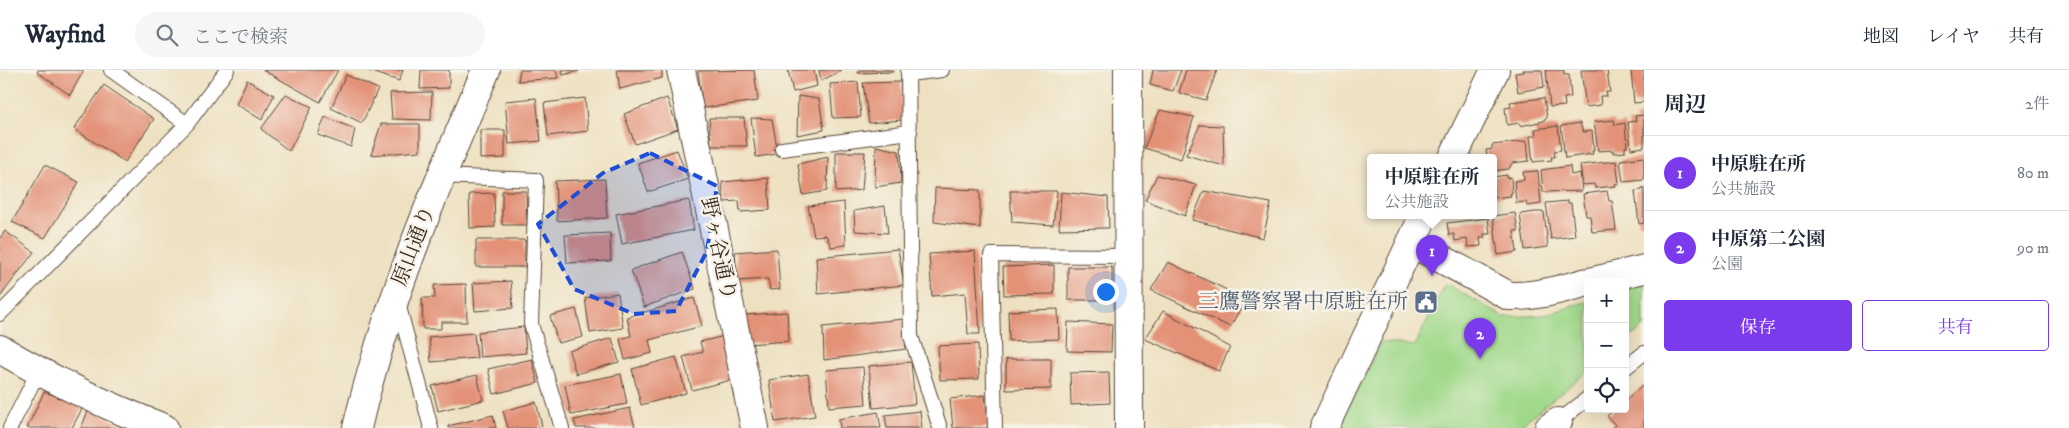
<!DOCTYPE html>
<html lang="ja">
<head>
<meta charset="utf-8">
<style>
  body { margin:0; font-family:"IM FELL DW Pica","Noto Serif JP",serif; background:#f6f6f7; color:#1f2937 }
  .controls { position:absolute; right:15px; bottom:15px; display:grid; overflow:hidden; border-radius:5px; box-shadow:0 5px 20px #0002 }
  .controls button { width:45px; height:45px; display:grid; place-items:center; padding:0; border:0; border-bottom:1px solid #e0e1e3; background:#fff; color:#1f2937; font:25px sans-serif }
  .you { position:absolute; left:1105px; top:221px; width:18px; height:18px; margin:-12px; border:4px solid #fff; border-radius:50%; background:#1a73e8; box-shadow:0 0 0 8px #1a73e833 }
  .badge { display:grid; place-items:center; width:32px; height:32px; border-radius:50%; background:#7c3aed; color:#fff; font-size:16px; font-weight:700 }
  .pin { position:absolute; translate:-50% -41px; filter:drop-shadow(0 1px 2px #0008) }
  .pin::after { content:''; position:absolute; top:26px; width:18px; height:15px; background:inherit; clip-path:polygon(0 0,100% 0,50% 100%) }
  .popup { position:absolute; left:1367px; top:84px; width:130px; height:65px; box-sizing:border-box; display:grid; place-content:center; border-radius:5px; background:#fff; filter:drop-shadow(0 1px 4px #0005); font-size:16px; white-space:nowrap; color:#747a83 }
  .popup b { font-size:19px; color:#1f2937 }
  .popup::after { content:''; position:absolute; left:50%; top:100%; margin-left:-10px; border:10px solid transparent; border-top-color:#fff }
  .list { margin:0; padding:0; list-style:none }
  h2 { display:flex; justify-content:space-between; align-items:center; height:65px; margin:0; padding:0 20px; font-size:21px }
  h2 small { font-size:16px; font-weight:400; color:#747a83 }
  .list li { display:grid; grid-template-columns:32px 1fr auto; gap:15px; align-items:center; box-sizing:border-box; height:75px; padding:0 20px; border-top:1px solid #e0e1e3 }
  .list b { display:block; font-size:19px; white-space:nowrap }
  .list p { margin:0; font-size:16px; white-space:nowrap; color:#747a83 }
  .list em { font-size:16px; font-style:normal; color:#747a83 }
  .actions { display:flex; gap:10px; padding:15px 20px }
  .actions a { flex:1; padding:11px 0; border:1px solid #7c3aed; border-radius:5px; text-align:center; font-size:18px; color:#7c3aed }
  .actions .main { background:#7c3aed; color:#fff }
  .icon { flex:none; width:28px; height:28px; fill:none; stroke:currentColor; stroke-width:2; stroke-linecap:round; stroke-linejoin:round }
  .map { position:relative; flex:none; width:1644px; height:358px; overflow:hidden }
  header { display:flex; align-items:center; gap:30px; box-sizing:border-box; height:70px; padding:0 25px; background:#fff; border-bottom:1px solid #e0e1e3 }
  header strong { font-size:24px }
  nav { display:flex; gap:28px; margin-inline-start:auto; font-size:18px }
  .search { width:350px; height:45px; background:#f6f6f7; display:flex; align-items:center; gap:12px; box-sizing:border-box; padding:0 18px; border-radius:28px; color:#747a83; font-size:19px }
  main { display:flex }
  aside { flex:1; background:#fff }
  .map>svg:first-child { display:block }
  .green { fill:#a0d98b; stroke:#6e8254 }
  .building { fill:#e39177 }
  .lines { fill:none; stroke-linecap:round; stroke-linejoin:round }
  .lane-casing { stroke:#564536; stroke-width:16 }
  .street-casing { stroke:#564536; stroke-width:30 }
  .secondary-casing { stroke:#564536; stroke-width:30 }
  .lane { stroke:#fff; stroke-width:14 }
  .street { stroke:#fff; stroke-width:28 }
  .secondary { stroke:#fff; stroke-width:28 }
  .marked { fill:#1d4ed8; fill-opacity:0.2; stroke:#1d4ed8; stroke-width:4; stroke-dasharray:10 6; stroke-linejoin:round }
  .labels { text-anchor:middle; dominant-baseline:central; stroke-width:5; stroke-linejoin:round; paint-order:stroke }
  .street-label { font-size:21px; fill:#3b2a1e; stroke:#f7f3e8 }
  .service-label { font-size:21px; fill:#4e5e75; stroke:#f7f3e8; text-anchor:end }
</style>
</head>
<body>
<header>
<strong>Wayfind</strong>
<div class="search"><svg class="icon" aria-label="search" viewBox="0 0 24 24"><circle cx="10" cy="10" r="6"/><path d="M15 15l6 6"/></svg>ここで検索</div>
<nav><a>地図</a><a>レイヤ</a><a>共有</a></nav>
</header>
<main>
<div class="map">
<svg width="1644" height="358" viewBox="0 0 1644 358">
  <rect width="100%" height="100%" fill="#f7f3e8"/>
  <filter id="ink" filterUnits="userSpaceOnUse"><feTurbulence type="fractalNoise" baseFrequency=".02" numOctaves="2"/><feDisplacementMap in="SourceGraphic" scale="10" xChannelSelector="R" yChannelSelector="G"/><feConvolveMatrix kernelMatrix="1 2 1 2 8 2 1 2 1" color-interpolation-filters="sRGB"/></filter>
  <filter id="wash" filterUnits="userSpaceOnUse"><feTurbulence type="fractalNoise" baseFrequency=".0096" numOctaves="4" result="noise"/><feDisplacementMap in="SourceGraphic" scale="20" xChannelSelector="R" yChannelSelector="G"/><feGaussianBlur stdDeviation="1.12" result="paint"/><feColorMatrix in="noise" values="0 0 0 0 0 0 0 0 0 0 0 0 0 0 0 0 0 1.4 0 .05"/><feComposite in="paint" operator="in"/></filter>
  <g filter="url(#wash)">
    <rect width="100%" height="100%" fill="#eee1c1"/>
    <path class="green" d="M1445 213 1504 247 1545 245 1588 231V301L1517 358H1339L1381 272 1415 276Z
      M1644 213V257L1625 271V219Z"/>
    <g id="blocks">
      <path class="building" d="M38 0H84L70 25 37 2Z
        M263 0H338L320 32Z
        M366 0H403L399 11Z
        M421 0H449V18L420 19Z
        M520 0H556L558 8 518 11Z
        M562 0H579V1L563 5Z
        M617 0H662V8L620 19Z
        M754 0 758 31 703 38 698 1Z
        M788 0H814L817 16 793 22Z
        M819 0H842L821 11Z
        M858 0H893V2L858 3Z
        M1153 0H1181L1173 21 1150 15Z
        M1186 0H1217L1206 30 1179 23Z
        M1523 0H1542L1544 17 1518 22 1515 3 1524 2Z
        M1546 0H1564V5H1569L1571 27 1564 28 1565 36 1550 37Z
        M1581 0H1607L1610 22H1606L1607 26H1600L1601 35 1586 37Z
        M1631 0H1644V32L1634 33Z
        M346 5 378 19 362 53 331 38Z
        M247 10 274 25 262 50 236 34Z
        M858 12 861 47 833 48 830 14Z
        M901 12 902 50 869 53 863 13Z
        M104 15 154 49 125 92 74 59Z
        M432 22 431 50 392 49 390 23Z
        M286 24 312 37 289 81 261 59Z
        M798 26 819 29 824 60 797 65Z
        M536 28 541 71 509 74 505 31Z
        M585 28 588 61 548 66 544 33Z
        M667 28 678 59 635 74 624 44Z
        M1544 28 1547 48 1544 49V51L1520 56V53L1507 55 1505 38 1511 37 1510 32Z
        M1160 40 1194 47 1181 89 1144 78Z
        M1644 45V77L1631 79 1628 52 1636 51 1635 46Z
        M325 47 355 59 351 77 318 65Z
        M709 48H744L747 76H711Z
        M751 48 772 49 778 84 756 87Z
        M1614 50 1615 55 1625 53 1627 77H1625V82L1613 83V80L1598 81 1594 52Z
        M1580 53 1583 62 1592 61 1594 81H1592L1593 84 1565 88 1561 56Z
        M381 54H420V81L371 85Z
        M1200 55 1223 56 1224 96 1186 85Z
        M1558 56 1561 80 1554 81 1555 87H1551L1552 90 1533 92 1530 66H1536L1535 59Z
        M480 60H505V88L480 89Z
        M1527 71 1529 91 1512 93 1509 99 1493 101V87H1487L1486 80 1492 79V75Z
        M876 76 899 81 901 113 875 117Z
        M677 80 688 109 648 122 638 93Z
        M836 82H865L862 120 836 122Z
        M828 87 827 121 803 125 798 94Z
        M1644 87V110L1623 112 1620 90Z
        M1616 91 1619 113 1615 114 1616 116 1595 118 1594 114 1583 115 1580 95Z
        M45 95 79 112 45 168 12 152Z
        M1570 96 1571 105 1580 103 1582 121 1543 122 1541 100Z
        M1538 101 1541 134 1527 136 1526 132 1516 133 1514 111 1524 110 1523 102Z
        M1157 105 1196 115 1185 146 1145 130Z
        M1507 105V108L1511 107 1512 123 1510 124 1511 126 1493 128V107Z
        M768 108 770 140 740 142 739 131 724 132 722 112Z
        M605 109 607 148 557 151 555 111Z
        M935 118 980 120V158L934 152Z
        M1642 118H1644V153L1639 154 1635 121 1642 120Z
        M502 121H526L527 155H502Z
        M1010 121H1057L1053 155 1012 152Z
        M1204 121 1271 133 1263 168 1192 150Z
        M1607 121 1609 131H1612L1616 160 1592 162 1590 146H1586L1583 124Z
        M1061 122 1108 127 1109 158 1059 159Z
        M494 123 495 157 470 158 469 124Z
        M689 130 694 160 622 174 616 144Z
        M1568 131V133H1571L1575 166 1551 169 1546 133Z
        M844 132 846 175 831 177 826 165 814 166 808 136Z
        M885 136 888 163 855 161 854 141Z
        M1535 142H1544L1548 177 1525 180 1520 144Z
        M1515 143 1518 161H1514L1517 182 1498 185 1493 146Z
        M1488 148 1490 164H1484V168H1480L1481 176 1468 177 1467 169 1455 171 1454 164 1449 165 1447 153Z
        M5 161 34 182 0 227V168Z
        M610 163 611 191 567 193 565 165Z
        M476 170H525V197H476Z
        M777 179 780 219 770 220 768 209 737 211 735 182Z
        M898 179 904 215 818 224 816 187Z
        M975 181 980 264H968L965 223 932 226 929 184Z
        M682 182 695 219 644 237 631 200Z
        M1168 192 1246 229 1230 257 1151 220Z
        M1054 195V224L1004 225 1003 197Z
        M1068 197H1112V230H1068Z
        M511 211 513 238 475 241 473 213Z
        M466 214 467 252H441V259H423L422 228H435L434 215Z
        M618 223 623 258 590 263 585 228Z
        M694 228 702 256 649 270 652 283 625 290 620 269 631 266 627 247Z
        M576 239 583 267 558 273 550 246Z
        M1058 239 1059 269 1009 271 1008 241Z
        M1163 241 1230 277 1219 301 1145 269Z
        M787 242 789 271 747 274 745 245Z
        M904 249 906 279 824 290 823 257Z
        M1068 252 1112 254 1111 282 1067 281Z
        M524 257 526 283 480 287 478 262Z
        M474 263 477 288 431 292 429 267Z
        M728 265 739 308 692 320 683 287 703 282 700 272Z
        M612 268 619 292 576 304 569 281Z
        M978 274 979 309 940 310 938 276Z
        M676 287 686 323 641 335 632 299Z
        M532 289 538 313 494 324 488 299Z
        M1006 289H1051V319L1006 320Z
        M911 292 915 334 873 338 869 296Z
        M863 297 866 334 829 337 826 300Z
        M1109 302 1110 333 1071 335 1070 303Z
        M621 304 627 334 571 345 565 315Z
        M808 304 815 346 775 352 769 310Z
        M477 305 483 330 438 341 432 316Z
        M1644 315V358H1611L1615 355 1607 346 1615 339H1625V330Z
        M44 322 84 335 72 358H27Z
        M985 325 989 358H953L950 329Z
        M536 332 542 356 535 358H508L503 341Z
        M630 338 635 358H576L574 350Z
        M89 339 129 358H81Z
        M920 341 922 358H887L885 345Z
        M878 342 881 358H840L839 349Z
        M493 345 496 358H449L448 356Z"/>
    </g>
  </g>
  <g filter="url(#ink)">
    <use href="#blocks" fill-opacity="0" stroke="#564536" stroke-width="1"/>
    <g class="lines">
      <g class="lane-casing">
        <path id="lane" d="M111 0 187 54
          M908 0 911 266 940 358
          M909 4 942 0
          M782 79 910 62
          M441 106 536 110 531 254 562 358
          M398 233 431 358
          M0 244 187 54 227 0
          M1625 298 1644 283
          M1561 355 1558 352 1588 328
          M10 358 38 302
          M995 358 991 185 1128 186"/>
      </g>
      <g class="street-casing">
        <path id="street" d="M681 0 755 358
          M1128 0 1129 358
          M1453 87 1495 0
          M1411 172 1509 226C1536 227 1562 219 1588 212
          M1589 212 1644 199
          M0 279C52 310 108 337 164 358
          M1324 358 1424 145
          M1549 358 1558 352"/>
      </g>
      <g class="secondary-casing">
        <path id="secondary" d="M357 358C386 234 436 117 486 0"/>
      </g>
      <use href="#lane" class="lane"/>
      <use href="#street" class="street"/>
      <use href="#secondary" class="secondary"/>
    </g>
  </g>
  <path class="marked" d="M650 83 717 116 707 181 676 241 634 244 574 219 538 154 603 103Z"/>
  <defs>
    <g id="civic-square" transform="scale(1.25)"><rect x="-9" y="-9" width="18" height="18" rx="4" fill="#5c6f8a" stroke="#f7f3e8"/><path d="M-.6-6.5H3V-4.5H.6V-3L4-1V1h2V6H-6V1h2V-1L-.6-3ZM-1.2 2.5V6h2.4V2.5Z" fill="#fff"/></g>
  </defs>
  <g fill-rule="evenodd">
    <use href="#civic-square" x="1426" y="232"/>
  </g>
  <g class="labels">
    <g class="street-label">
      <text transform="translate(414 176) rotate(-69)">原山通り</text>
      <text transform="translate(718 179) rotate(78)">野ヶ谷通り</text>
    </g>
    <g class="service-label">
      <text x="1408" y="232">三鷹警察署中原駐在所</text>
    </g>
  </g>
</svg>
<div class="controls">
<button>+</button>
<button>−</button>
<button><svg class="icon" aria-label="locate" viewBox="0 0 24 24"><circle cx="12" cy="12" r="6"/><path d="M12 2v4M12 18v4M2 12h4M18 12h4"/></svg></button>
</div>
<div class="you"></div>
<div class="pin badge" style="left:1432px;top:206px">1</div>
<div class="popup"><b>中原駐在所</b>公共施設</div>
<div class="pin badge" style="left:1480px;top:289px">2</div>
</div>
<aside>
<h2>周辺<small>2件</small></h2>
<ul class="list">
<li><span class="badge">1</span><div><b>中原駐在所</b><p>公共施設</p></div><em>80 m</em></li>
<li><span class="badge">2</span><div><b>中原第二公園</b><p>公園</p></div><em>90 m</em></li>
</ul>
<div class="actions"><a class="main">保存</a><a>共有</a></div>
</aside>
</main>
</body>
</html>
